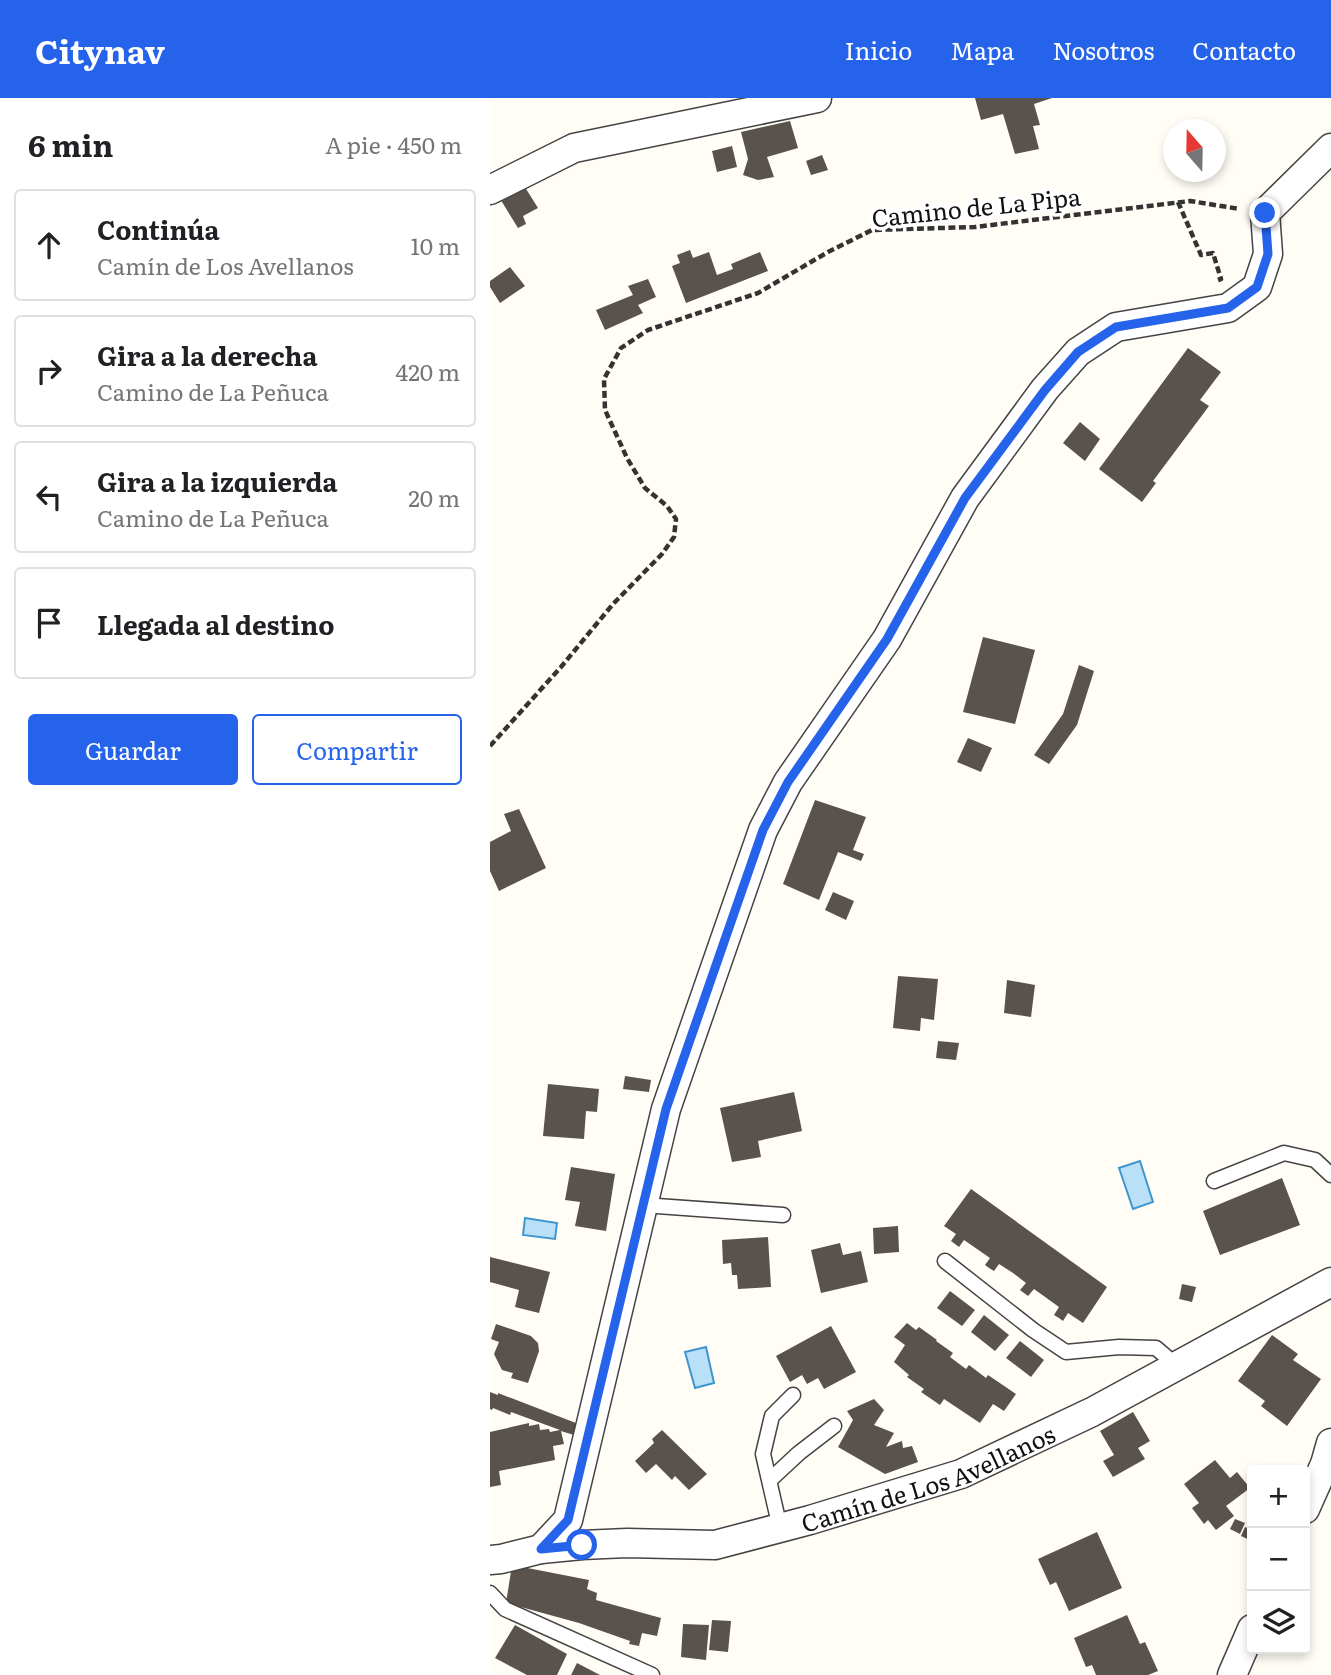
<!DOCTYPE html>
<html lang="es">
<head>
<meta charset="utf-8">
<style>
  body { margin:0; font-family:Literata,serif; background:#f6f6f6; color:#202124 }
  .controls { position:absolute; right:21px; bottom:21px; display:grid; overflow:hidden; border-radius:7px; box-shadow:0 4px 10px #0003 }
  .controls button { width:63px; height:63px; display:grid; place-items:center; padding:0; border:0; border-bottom:2px solid #e0e0e0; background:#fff; color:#202124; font:35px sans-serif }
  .compass { position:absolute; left:673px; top:21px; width:63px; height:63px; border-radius:50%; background:#fff; box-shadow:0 4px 10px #0003; rotate:340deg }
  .stop { position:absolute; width:21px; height:21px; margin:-16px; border:5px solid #2563eb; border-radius:50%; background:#fff }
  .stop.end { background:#2563eb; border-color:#fff; box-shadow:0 2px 7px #0008 }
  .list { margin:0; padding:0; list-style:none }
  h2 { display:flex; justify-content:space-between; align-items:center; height:91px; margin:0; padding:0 28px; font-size:30px }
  h2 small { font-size:23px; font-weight:400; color:#757577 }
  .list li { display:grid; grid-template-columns:46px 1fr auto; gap:21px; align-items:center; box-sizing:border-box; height:112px; margin:0 14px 14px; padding:0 14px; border:2px solid #e0e0e0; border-radius:7px }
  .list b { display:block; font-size:26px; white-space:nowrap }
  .list p { margin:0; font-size:23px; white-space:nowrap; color:#757577 }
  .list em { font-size:23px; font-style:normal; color:#757577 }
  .actions { display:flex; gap:14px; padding:21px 28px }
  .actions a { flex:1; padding:16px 0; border:2px solid #2563eb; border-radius:7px; text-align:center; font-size:24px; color:#2563eb }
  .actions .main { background:#2563eb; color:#fff }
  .icon { flex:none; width:38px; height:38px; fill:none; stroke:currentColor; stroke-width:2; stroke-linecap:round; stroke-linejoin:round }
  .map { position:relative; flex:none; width:841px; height:1577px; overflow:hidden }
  header { display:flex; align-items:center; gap:42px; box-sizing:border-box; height:98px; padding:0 35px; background:#2563eb; color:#fff }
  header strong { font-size:33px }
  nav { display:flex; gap:38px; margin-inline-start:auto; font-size:24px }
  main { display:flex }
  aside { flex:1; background:#fff }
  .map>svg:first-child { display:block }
  .water { fill:#b9e0f7; stroke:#3f96cf; stroke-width:2 }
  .building { fill:#5a524d }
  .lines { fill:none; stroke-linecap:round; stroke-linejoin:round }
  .lane-casing { stroke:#444; stroke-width:17 }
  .street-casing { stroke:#444; stroke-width:31 }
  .path { stroke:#333; stroke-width:4.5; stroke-dasharray:7 3.5; stroke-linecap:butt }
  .lane { stroke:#fff; stroke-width:14 }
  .street { stroke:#fff; stroke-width:28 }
  .route { stroke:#2563eb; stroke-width:9 }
  .labels { text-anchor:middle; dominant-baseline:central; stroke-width:7; stroke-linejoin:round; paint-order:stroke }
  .street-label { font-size:24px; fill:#111; stroke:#fff }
</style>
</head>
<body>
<header>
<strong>Citynav</strong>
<nav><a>Inicio</a><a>Mapa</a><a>Nosotros</a><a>Contacto</a></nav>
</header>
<main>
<aside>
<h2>6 min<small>A pie · 450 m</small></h2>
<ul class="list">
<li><svg class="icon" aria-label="ahead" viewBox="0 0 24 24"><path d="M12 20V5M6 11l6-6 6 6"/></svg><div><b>Continúa</b><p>Camín de Los Avellanos</p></div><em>10 m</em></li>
<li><svg class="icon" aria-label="right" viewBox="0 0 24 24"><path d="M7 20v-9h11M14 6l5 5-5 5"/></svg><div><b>Gira a la derecha</b><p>Camino de La Peñuca</p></div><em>420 m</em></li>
<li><svg class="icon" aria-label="left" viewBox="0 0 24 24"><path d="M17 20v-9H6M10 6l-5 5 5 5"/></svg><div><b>Gira a la izquierda</b><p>Camino de La Peñuca</p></div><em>20 m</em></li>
<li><svg class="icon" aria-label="arrive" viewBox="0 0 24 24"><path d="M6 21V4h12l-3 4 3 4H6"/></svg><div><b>Llegada al destino</b></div></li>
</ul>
<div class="actions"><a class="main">Guardar</a><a>Compartir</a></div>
</aside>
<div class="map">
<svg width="841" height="1577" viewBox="0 0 841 1577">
  <rect width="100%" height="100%" fill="#fffdf5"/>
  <path class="water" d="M650 1063 663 1104 643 1111 629 1070Z
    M35 1120 67 1125 65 1141 33 1137Z
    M216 1249 224 1285 205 1290 195 1254Z"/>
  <path class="building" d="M485 0H562L544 6 550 27 543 28 549 51 525 56 513 16 491 22Z
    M300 23 308 50 277 59 284 79 268 82 253 77 258 61 251 34Z
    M242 48 247 69 227 74 222 53Z
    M332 57 338 72 321 77 316 63Z
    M33 86 48 110 33 118 36 126 28 130 9 99Z
    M200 152 203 160 219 154 227 177 243 171 241 166 270 154 278 173 196 205 182 168 190 165 187 157Z
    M20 169 35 188 10 205 0 189V183Z
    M158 181 166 199 148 207 153 215 115 232 106 212 143 197 138 188Z
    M698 250 731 274 710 302 719 308 663 383 666 385 652 404 609 371Z
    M590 324 610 341 595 363 573 345Z
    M493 539 545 552 525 626 473 614Z
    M589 567 604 573 587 627 559 666 544 657 573 616Z
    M478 640 502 650 491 674 467 664Z
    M325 702 376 719 363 752 374 756 371 763 348 754 329 802 293 786Z
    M29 711 56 770 9 793 0 773V744L21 733 14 716Z
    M343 794 364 803 356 822 335 812Z
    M408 878 448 881 444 922 431 920 430 933 403 930Z
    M517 882 545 887 541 919 514 915Z
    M448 943 469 945 466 962 446 960Z
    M135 978 161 982 159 994 133 991Z
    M58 986 109 991 107 1014 96 1013 94 1041 53 1038Z
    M304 994 312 1033 268 1043 271 1059 242 1064 230 1010Z
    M81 1069 125 1076 116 1133 85 1128 90 1104 75 1102Z
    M792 1080 810 1127 730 1157 713 1113Z
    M481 1091 617 1189 593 1225 578 1215 573 1223 569 1220 564 1217 569 1209 544 1191 538 1198 530 1192 536 1185 523 1175 509 1166 504 1173 499 1170 495 1167 500 1160 474 1142 469 1149 461 1143 466 1136 454 1128Z
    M408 1128 409 1154 384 1156 383 1130Z
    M278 1139 281 1189 248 1191 247 1177H242L241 1165 233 1166 232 1142Z
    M350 1145 353 1157 371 1153 378 1184 331 1195 321 1152Z
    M0 1159 60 1174 49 1215 25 1209 29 1192 0 1184Z
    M692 1186 706 1189 702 1204 689 1201Z
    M460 1193 485 1212 472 1228 447 1210Z
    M494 1217 519 1237 505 1253 481 1234Z
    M417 1225 426 1232 429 1229 447 1242 446 1243 463 1255 460 1259 476 1271 479 1267 496 1280 498 1277 526 1296 514 1313 503 1306 490 1325 454 1301 450 1307 431 1294 434 1291 417 1279 419 1277 404 1264 415 1247 404 1239Z
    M6 1226 41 1238 48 1245 49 1253 38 1285 21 1280 23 1275 12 1272 4 1256 9 1244 1 1241Z
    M341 1228 366 1274 334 1291 328 1280 317 1286 312 1277 300 1284 286 1258Z
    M782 1237 808 1256 803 1262 831 1281 797 1328 771 1308 775 1303 748 1283Z
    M530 1243 554 1262 541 1279 516 1260Z
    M0 1294 8 1297V1295L91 1327 87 1338 71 1333 74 1346 63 1348 65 1362 9 1373 11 1387 0 1389V1334L39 1325V1328L49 1326 50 1332 59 1331 60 1334 70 1332 21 1314 20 1317 3 1310 2 1312 0 1311Z
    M384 1301 394 1312 384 1327 404 1335 396 1349 412 1343 413 1350 422 1348 428 1364 395 1376 348 1349 363 1322 357 1313Z
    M643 1314 660 1343 648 1350 655 1361 623 1379 613 1363 624 1357 610 1333Z
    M172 1332 217 1376 199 1392 185 1378 182 1382 166 1366 156 1375 145 1363 164 1345 162 1341Z
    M725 1362 740 1380 747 1374 760 1390 736 1408 744 1418 726 1432 718 1422 714 1426 702 1410 709 1405 694 1386Z
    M745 1421 755 1425 750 1436 740 1431Z
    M755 1429 762 1432V1443L751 1438Z
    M607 1434 632 1490 579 1513 566 1484 560 1487 548 1461Z
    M22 1467 99 1482 97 1491 107 1495 106 1502 171 1520 167 1538 152 1535 149 1548 139 1546 140 1543 89 1525 16 1505Z
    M637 1517 650 1546 655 1544 668 1573 658 1577H606L602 1567 596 1569 584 1540Z
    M222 1522 241 1523 238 1554 219 1552Z
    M193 1526 219 1527 216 1562 191 1559Z
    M25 1527 77 1556 67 1577H37L5 1560Z
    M87 1565 110 1577H81Z"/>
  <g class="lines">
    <g class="lane-casing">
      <path id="lane" d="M724 1083 794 1055 825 1062 841 1077
        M153 1107 293 1117
        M455 1163 543 1232 576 1254 629 1249 666 1250 687 1268
        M281 1381 309 1355 344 1328
        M290 1430 273 1356 282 1318 303 1297
        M0 1495 15 1511 162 1577"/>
    </g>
    <g class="street-casing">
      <g id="street">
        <path d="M0 92 84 50 327 0"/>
        <path d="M815 1411 835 1366 841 1345"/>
        <path d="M51 1451 78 1422 176 1011 273 732 298 684 397 541 475 400 555 291 588 254 626 229 738 210 767 189 778 156 775 115 841 50"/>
        <path id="s1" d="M0 1462 11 1461 51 1451 92 1447 137 1445 225 1447 320 1422 471 1376 602 1314 841 1184"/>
        <path d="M742 1577 762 1531"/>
      </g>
    </g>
    <path class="path" d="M688 104 711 157 723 155 731 181 728 182
      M0 648 71 569 123 506 172 456 184 439 186 421 177 408 155 390 137 360 115 312 114 281 131 250 158 232 268 195 338 154 382 132 485 129 700 103 750 111"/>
    <use href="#lane" class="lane"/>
    <use href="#street" class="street"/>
  </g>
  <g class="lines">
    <path class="route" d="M92 1447 51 1451 78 1422 176 1011 273 732 298 684 397 541 475 400 555 292 588 254 626 229 738 210 767 189 778 156 775 115"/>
  </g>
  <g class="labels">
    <g class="street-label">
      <text transform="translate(486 108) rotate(-6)">Camino de La Pipa</text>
      <text stroke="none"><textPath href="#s1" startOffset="450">Camín de Los Avellanos</textPath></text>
    </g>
  </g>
</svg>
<div class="controls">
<button>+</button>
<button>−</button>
<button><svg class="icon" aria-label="layers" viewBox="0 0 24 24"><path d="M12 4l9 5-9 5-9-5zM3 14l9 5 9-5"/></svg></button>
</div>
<svg class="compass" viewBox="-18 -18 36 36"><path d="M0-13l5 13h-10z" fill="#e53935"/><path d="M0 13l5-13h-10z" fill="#757577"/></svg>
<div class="stop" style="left:92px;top:1447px"></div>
<div class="stop end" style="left:775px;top:115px"></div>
</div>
</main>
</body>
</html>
